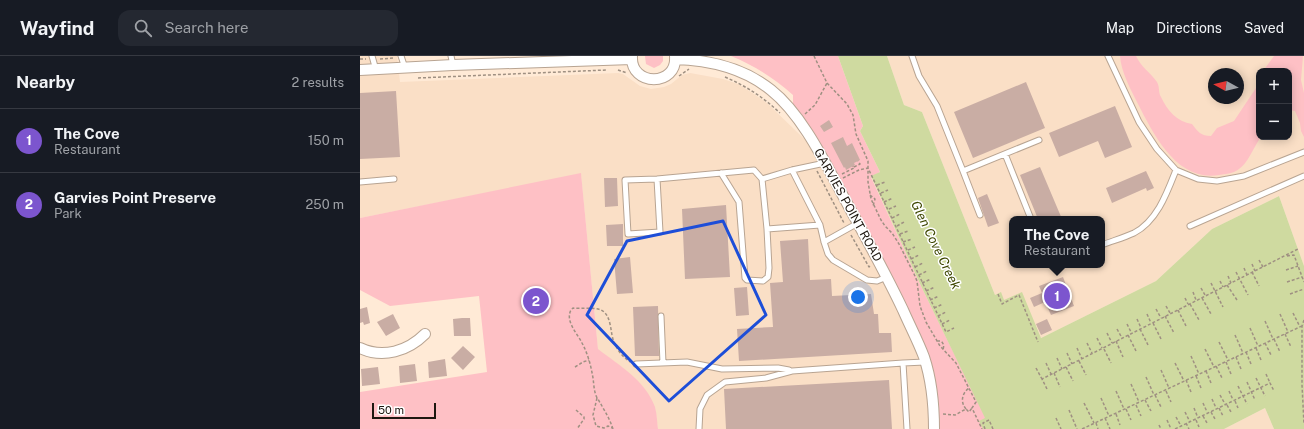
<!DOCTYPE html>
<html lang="en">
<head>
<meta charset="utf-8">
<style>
  body { margin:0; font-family:"Public Sans",sans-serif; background:#242831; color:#f1f3f6 }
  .controls { position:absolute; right:12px; top:12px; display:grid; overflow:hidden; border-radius:8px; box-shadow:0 2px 10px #0003 }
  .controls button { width:36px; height:36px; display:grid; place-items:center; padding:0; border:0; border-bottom:1px solid #363941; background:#171b24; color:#f1f3f6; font:20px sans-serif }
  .compass { position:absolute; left:848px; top:12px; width:36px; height:36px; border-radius:50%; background:#171b24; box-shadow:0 2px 10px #0003; rotate:278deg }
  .scale { position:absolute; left:12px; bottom:10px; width:64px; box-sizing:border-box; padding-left:4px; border:2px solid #1e1710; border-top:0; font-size:11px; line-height:14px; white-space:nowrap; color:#1e1710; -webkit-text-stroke:3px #fff; paint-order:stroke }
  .you { position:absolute; left:498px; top:241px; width:14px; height:14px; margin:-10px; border:3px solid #fff; border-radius:50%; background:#1a73e8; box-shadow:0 0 0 6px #1a73e833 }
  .badge { display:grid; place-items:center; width:26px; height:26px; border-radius:50%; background:#7c55ce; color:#fff; font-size:13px; font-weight:700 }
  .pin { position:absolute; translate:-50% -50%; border:2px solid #fff; box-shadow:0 1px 4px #0006 }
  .popup { position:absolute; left:649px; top:160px; width:96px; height:52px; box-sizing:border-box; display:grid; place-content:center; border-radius:8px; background:#171b24; filter:drop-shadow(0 1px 3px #0005); font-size:13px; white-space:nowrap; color:#9ea1a6 }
  .popup b { font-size:15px; color:#f1f3f6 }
  .popup::after { content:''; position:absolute; left:50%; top:100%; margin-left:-8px; border:8px solid transparent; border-top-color:#171b24 }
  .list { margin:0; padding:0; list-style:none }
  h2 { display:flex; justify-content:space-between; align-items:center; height:52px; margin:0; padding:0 16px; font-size:17px }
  h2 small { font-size:13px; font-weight:400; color:#9ea1a6 }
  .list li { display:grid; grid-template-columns:26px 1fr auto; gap:12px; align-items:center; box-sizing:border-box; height:64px; padding:0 16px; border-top:1px solid #363941 }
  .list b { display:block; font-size:15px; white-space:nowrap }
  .list p { margin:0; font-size:13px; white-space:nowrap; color:#9ea1a6 }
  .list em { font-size:13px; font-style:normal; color:#9ea1a6 }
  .icon { flex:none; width:22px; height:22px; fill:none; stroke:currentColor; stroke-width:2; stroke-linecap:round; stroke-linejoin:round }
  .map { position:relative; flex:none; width:944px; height:373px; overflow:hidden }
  header { display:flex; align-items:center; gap:24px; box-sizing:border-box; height:56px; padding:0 20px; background:#171b24; border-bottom:1px solid #363941 }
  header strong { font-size:19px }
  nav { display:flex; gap:22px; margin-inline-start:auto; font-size:14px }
  .search { width:280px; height:36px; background:#242831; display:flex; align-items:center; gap:10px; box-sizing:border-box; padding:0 14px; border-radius:12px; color:#9ea1a6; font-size:15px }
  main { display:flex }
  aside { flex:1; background:#171b24 }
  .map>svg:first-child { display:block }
  .built { fill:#fadfc6; fill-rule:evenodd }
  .green { fill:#fec0c5 }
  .water { fill:#cfdaa0 }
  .building { fill:#c9ada4 }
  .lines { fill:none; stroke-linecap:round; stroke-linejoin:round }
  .lane-casing { stroke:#b8a492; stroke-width:7 }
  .street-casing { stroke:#b8a492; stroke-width:12 }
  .path { stroke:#9f9082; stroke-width:1.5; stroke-dasharray:3 2; stroke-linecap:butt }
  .lane { stroke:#fff; stroke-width:5 }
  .street { stroke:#fff; stroke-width:10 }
  .marked { fill:none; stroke:#1d4ed8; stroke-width:3; stroke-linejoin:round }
  .labels { text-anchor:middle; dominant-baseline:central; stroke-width:3; stroke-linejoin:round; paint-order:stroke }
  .street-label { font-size:12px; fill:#1e1710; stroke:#fff }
  .water-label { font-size:13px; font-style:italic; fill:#3e4701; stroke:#fff }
</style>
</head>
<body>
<header>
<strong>Wayfind</strong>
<div class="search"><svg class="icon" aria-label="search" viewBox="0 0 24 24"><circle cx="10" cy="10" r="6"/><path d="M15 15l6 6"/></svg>Search here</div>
<nav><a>Map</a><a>Directions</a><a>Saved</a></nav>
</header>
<main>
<aside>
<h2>Nearby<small>2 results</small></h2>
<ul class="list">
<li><span class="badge">1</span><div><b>The Cove</b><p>Restaurant</p></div><em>150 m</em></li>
<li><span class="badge">2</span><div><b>Garvies Point Preserve</b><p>Park</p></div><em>250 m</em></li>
</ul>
</aside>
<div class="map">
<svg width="944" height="373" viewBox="0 0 944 373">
  <rect width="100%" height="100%" fill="#ffead6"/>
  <path class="built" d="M0 0H37L40 26 258 17 263 18 280 30 291 33 304 31 311 28 322 19 330 17 363 23 378 28 394 38 407 47 464 102 565 305 573 373H298L295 352 263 312 238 294 221 118 0 162Z
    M527 0H944V210L919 140 852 173 796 225 681 282 644 245 635 239 562 56 544 49ZM899 15H929V81H899ZM854 18H878V42H854ZM652 163H742V209H652Z
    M905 352 914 373H864Z"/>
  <path class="green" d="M285 0H303V5L300 9 294 12 286 8Z
    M371 0H478L503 70 500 75 520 116 511 121 561 230 631 373H573L565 305 433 51V39C414 22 395 10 371 0Z
    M760 0H776C781 11 790 16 797 26 800 31 798 36 801 41 807 54 817 66 832 68 838 76 841 80 851 80L857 72 874 65 896 32 899 24V81H901C892 93 888 110 874 116 869 118 863 118 859 119 817 126 794 79 778 48 771 34 761 16 760 0Z
    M914 0H943L941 24 944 37V81L941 75 940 67 935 55 929 54V15H903Z
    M221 117 238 293C260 310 285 324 295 351 297 358 297 366 298 373H0V336L127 316 119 240 30 250 0 234V162Z"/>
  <path class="water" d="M478 0H527L544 49 562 56 635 239 641 236 644 244 662 236 681 282 796 225 852 173 919 140 944 210V373H914L905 352 864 373H623L619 365 625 362 561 230 511 120 520 116 500 75 503 70Z"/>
  <path class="building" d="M666 26 685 72 613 102 594 56Z
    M36 35 40 101 0 103V37Z
    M755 50 772 91 745 102 738 85 699 101 689 77Z
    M469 64 473 71 464 76 460 70Z
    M483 81 487 90 492 87 500 104 494 107 495 109 486 114 485 111 484 112 471 87Z
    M680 111 702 163H678L660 119Z
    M786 115 794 132 787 135 786 132 752 147 746 132Z
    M244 122H257L258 150 245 151Z
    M627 138 639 167 628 171 618 142Z
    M366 149 370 221 325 223 322 153Z
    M263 168V190H247L246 169Z
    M448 183 450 224 471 223 472 240 511 238 514 258H518L519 277H531L532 296 379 305 377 273 413 271 410 227 423 226 420 185Z
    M270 201 273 237 257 238 254 203Z
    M703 221 714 250 691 259 685 246 674 251 670 242 682 237 679 230Z
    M387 231 389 259 376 260 374 232Z
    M298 250 299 300H275L273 251Z
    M7 251 10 267 4 269 3 266 0 267V253Z
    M33 258 40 272 26 280 17 266Z
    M102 262H110L111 280H94L93 263Z
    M687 263 692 274 681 279 676 268Z
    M103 290 115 301 103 314 91 302Z
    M85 303 87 320 69 322 68 306Z
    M55 308 57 325 40 327 39 310Z
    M18 311 20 328 2 330 1 313Z
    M529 324 532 373H366L364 333Z"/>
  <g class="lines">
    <g class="lane-casing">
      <path id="lane" d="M12 0 16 14
        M41 0 45 12
        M91 0 93 9
        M552 0 559 20 577 50 603 115 679 84
        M748 0 779 66 797 93 816 114 838 123 857 125 884 120 944 96
        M645 98 671 163
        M432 114 460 169 464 186 468 198 473 204 507 224 517 225 527 221
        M603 115 620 159
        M361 117 379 146 385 222 387 224 403 225 408 221 409 212 407 173
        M297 123 300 176 268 178 265 124 297 123 394 114 402 123
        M0 126 34 123
        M460 169 407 173 402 123 432 114 465 107
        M830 170 944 120
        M464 186 498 167
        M742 189C752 185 763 182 774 177 797 165 807 137 816 114
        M301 260 303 307
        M543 307 565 306
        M276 308 327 306 362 313 418 312 429 314
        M339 373 340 353 347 339 365 326 406 322 432 315 543 307 547 373"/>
    </g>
    <g class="street-casing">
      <path id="street" d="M272 0C270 31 318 31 315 0
        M315 3C349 4 384 12 411 34 444 60 468 113 488 149 507 184 526 218 543 254 550 270 558 285 564 301 572 325 574 349 574 373
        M0 14 93 9 272 3
        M0 292C23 303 48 295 65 278"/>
    </g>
    <path class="path" d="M454 0 467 27 487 48 493 59 496 78 508 105V126L511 143 521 164 525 170 532 177 539 188 554 218 557 225 560 250 566 266 580 290 596 307 616 346 612 352 622 373
      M0 3H6
      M20 3 34 2
      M258 14 267 17
      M319 20 329 13
      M365 21C386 30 403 41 420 57
      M58 22 246 14
      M445 58 455 49 467 27
      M494 111 500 108 498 105
      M457 115 484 167
      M482 118 494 112 493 110
      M483 122 499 114 508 112 586 276 594 272
      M517 129 525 126
      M521 137 528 134
      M510 139 515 143 513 150
      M524 146 533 142
      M529 153 536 150
      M532 162 540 158
      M537 170 544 166
      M540 178 548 175
      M491 179 509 211 510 210
      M543 186 552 183
      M548 194 555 191
      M927 200 934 199 944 226
      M551 203 559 199
      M899 204 903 211
      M892 208 895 215
      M555 211 563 207
      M884 212 887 219
      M926 214 938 210
      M876 216 888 239
      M892 216 899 230
      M559 219 567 215
      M868 220 871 227
      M860 225 863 231
      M927 226 942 221
      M562 227 571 223
      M851 227 863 251
      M867 229 877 244
      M841 232 845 239
      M566 235 575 231
      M833 236 836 244
      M638 238 642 248 659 239 678 286
      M930 238 944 233
      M825 242 828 248
      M842 242 851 258
      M570 244 579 240
      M830 248 839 264
      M806 250 810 257
      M574 252 583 248
      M796 253 801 262
      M818 254 826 270
      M933 257 940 271
      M787 258 791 267
      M920 258 928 276
      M578 260 586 256
      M805 260 814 277
      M777 263 781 272
      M944 264 942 270V329L944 368
      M905 265 913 283
      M793 267 801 283
      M582 268 590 264
      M767 268 771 276
      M890 272 898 290
      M757 273 762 282
      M780 273 788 289
      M747 277 752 287
      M925 278 931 291
      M768 279 776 295
      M875 279 883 297
      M737 282 742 292
      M914 283 920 296
      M577 285H581C584 288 584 290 583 294
      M756 285 763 301
      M859 286 868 304
      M727 287 732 297
      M905 287 911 299
      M717 292 722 303
      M896 292 901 304
      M744 293 751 307
      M845 293 854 311
      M886 296 891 308
      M707 297 712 308
      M831 300 839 318
      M876 301 881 313
      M697 302 702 313
      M719 305 726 319
      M866 306 871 318
      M686 307 691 318
      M815 307 824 325
      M856 310 862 322
      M215 311 223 306 229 304
      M706 311 713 325
      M676 312 682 323
      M801 314 809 332
      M846 315 851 327
      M694 317 700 331
      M906 318 910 327
      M836 320 841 332
      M786 321 794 339
      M896 322 905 340
      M826 324 831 336
      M887 326 895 344
      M771 328 779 346
      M878 330 887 348
      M687 333 682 323 938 193
      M756 335 764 353
      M806 335 811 346
      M869 335 873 344
      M795 339 801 351
      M860 339 865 348
      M237 342 233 359 236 370 244 372 248 370 252 372
      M741 342 749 360
      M852 343 856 352
      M785 344 791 355
      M875 345 878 352
      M724 347 734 367
      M843 347 847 356
      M776 349 781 360
      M867 349 871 356
      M834 352 838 362
      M859 352 863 360
      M606 353C600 346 602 337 609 332
      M766 353 771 364
      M216 354 224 361V363L217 373
      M709 354 717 373
      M825 356 830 366
      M851 356 855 363
      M583 358 595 359 606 353 609 356 612 352
      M756 358 760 369
      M843 360 847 367
      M816 361 821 370
      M696 362 701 373
      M745 362 750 373
      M807 364 811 373
      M836 364 839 371
      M736 367 738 373
      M826 367 829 373
      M799 369 801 373
      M253 373C249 361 244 354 238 343 234 338 234 329 233 322 231 310 228 298 222 287 217 277 205 265 211 254L213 252C221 253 234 251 241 254 252 259 250 277 254 286 257 294 263 301 270 306
      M625 373 623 367 629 364 633 373
      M722 373 944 269
      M815 373 910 327 914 335"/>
    <use href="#lane" class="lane"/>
    <use href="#street" class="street"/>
  </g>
  <path class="marked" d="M363 165 406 259 309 345 227 259 267 185Z"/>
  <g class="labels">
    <g class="street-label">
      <text transform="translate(488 149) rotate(61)">GARVIES POINT ROAD</text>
    </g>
    <g class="water-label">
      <text transform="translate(576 189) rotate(64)">Glen Cove Creek</text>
    </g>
  </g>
</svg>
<div class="controls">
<button>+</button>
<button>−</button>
</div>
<svg class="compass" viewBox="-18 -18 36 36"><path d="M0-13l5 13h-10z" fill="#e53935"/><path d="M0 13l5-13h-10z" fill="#9ea1a6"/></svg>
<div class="scale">50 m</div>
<div class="you"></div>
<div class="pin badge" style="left:697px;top:240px">1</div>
<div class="popup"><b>The Cove</b>Restaurant</div>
<div class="pin badge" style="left:176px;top:245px">2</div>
</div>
</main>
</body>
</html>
